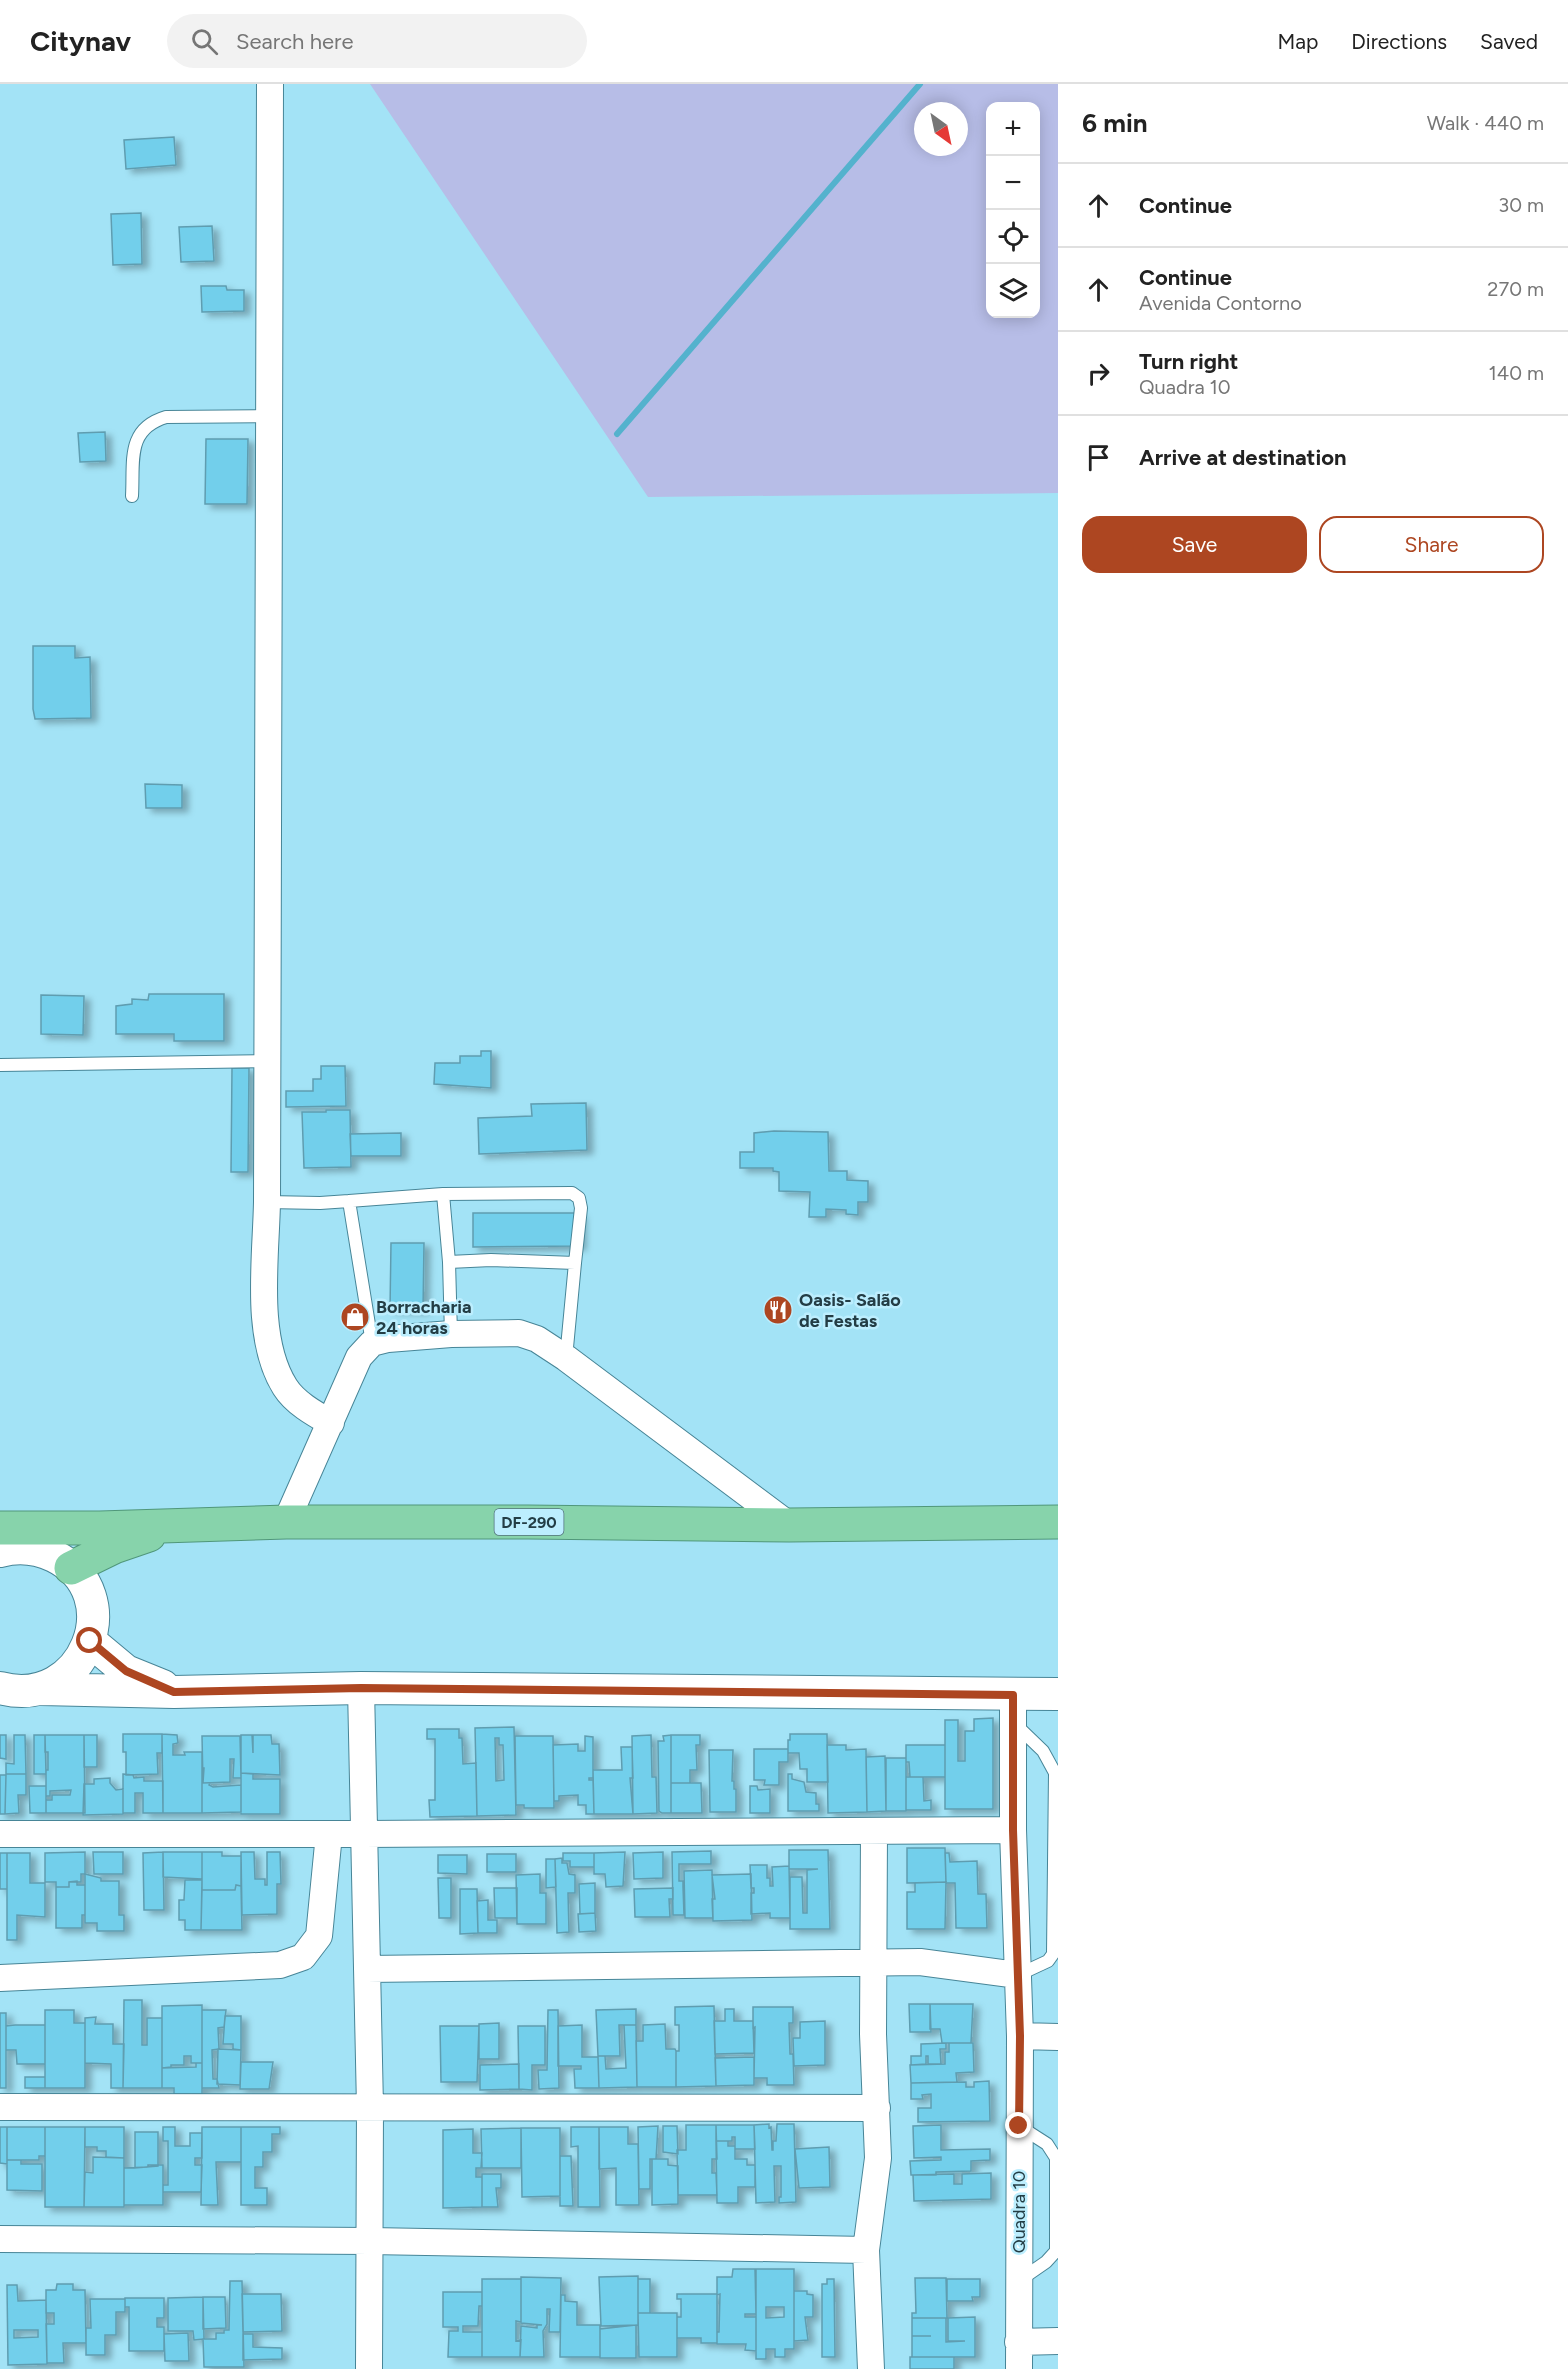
<!DOCTYPE html>
<html lang="en">
<head>
<meta charset="utf-8">
<style>
  body { margin:0; font-family:Figtree,sans-serif; background:#f2f2f2; color:#222 }
  .controls { position:absolute; right:18px; top:18px; display:grid; overflow:hidden; border-radius:12px; box-shadow:0 3px 15px #0003 }
  .controls button { width:54px; height:54px; display:grid; place-items:center; padding:0; border:0; border-bottom:2px solid #e0e0e0; background:#fff; color:#222; font:30px sans-serif }
  .compass { position:absolute; left:914px; top:18px; width:54px; height:54px; border-radius:50%; background:#fff; box-shadow:0 3px 15px #0003; rotate:147deg }
  .stop { position:absolute; width:18px; height:18px; margin:-14px; border:4px solid #ad4621; border-radius:50%; background:#fff }
  .stop.end { background:#ad4621; border-color:#fff; box-shadow:0 2px 6px #0008 }
  .list { margin:0; padding:0; list-style:none }
  h2 { display:flex; justify-content:space-between; align-items:center; height:78px; margin:0; padding:0 24px; font-size:26px }
  h2 small { font-size:20px; font-weight:400; color:#767676 }
  .list li { display:grid; grid-template-columns:39px 1fr auto; gap:18px; align-items:center; box-sizing:border-box; height:84px; padding:0 24px; border-top:2px solid #e0e0e0 }
  .list b { display:block; font-size:22px; white-space:nowrap }
  .list p { margin:0; font-size:20px; white-space:nowrap; color:#767676 }
  .list em { font-size:20px; font-style:normal; color:#767676 }
  .actions { display:flex; gap:12px; padding:18px 24px }
  .actions a { flex:1; padding:14px 0; border:2px solid #ad4621; border-radius:18px; text-align:center; font-size:21px; color:#ad4621 }
  .actions .main { background:#ad4621; color:#fff }
  .icon { flex:none; width:33px; height:33px; fill:none; stroke:currentColor; stroke-width:2; stroke-linecap:round; stroke-linejoin:round }
  .map { position:relative; flex:none; width:1058px; height:2285px; overflow:hidden }
  header { display:flex; align-items:center; gap:36px; box-sizing:border-box; height:84px; padding:0 30px; background:#fff; border-bottom:2px solid #e0e0e0 }
  header strong { font-size:28px }
  nav { display:flex; gap:33px; margin-inline-start:auto; font-size:21px }
  .search { width:420px; height:54px; background:#f2f2f2; display:flex; align-items:center; gap:15px; box-sizing:border-box; padding:0 21px; border-radius:33px; color:#767676; font-size:22px }
  main { display:flex }
  aside { flex:1; background:#fff }
  .map>svg:first-child { display:block }
  .green { fill:#b7bde7; fill-rule:evenodd }
  .lines { fill:none; stroke-linecap:round; stroke-linejoin:round }
  .stream { stroke:#54b2cd; stroke-width:6 }
  .building { fill:#72cfeb; stroke:#5f9db0; stroke-width:1.5; fill-rule:evenodd; filter:url(#shadow) }
  .service-casing { stroke:#478597; stroke-width:14 }
  .minor-casing { stroke:#478597; stroke-width:28 }
  .tertiary-casing { stroke:#478597; stroke-width:34 }
  .trunk-casing { stroke:#50977a; stroke-width:35 }
  .service { stroke:#fff; stroke-width:12 }
  .minor { stroke:#fff; stroke-width:26 }
  .tertiary { stroke:#fff; stroke-width:32 }
  .trunk { stroke:#87d3ab; stroke-width:33 }
  .route { stroke:#ad4621; stroke-width:8 }
  .labels { text-anchor:middle; dominant-baseline:central; stroke-width:5; stroke-linejoin:round; paint-order:stroke }
  .shield { fill:#bceefe; stroke:#51727c; stroke-width:1.5 }
  .shield-label { font-size:16px; font-weight:bold; fill:#233d45 }
  .poi-label { font-size:18px; font-weight:bold; fill:#233d45; stroke:#bceefe; text-anchor:start }
  .street-label { font-size:18px; fill:#233d45; stroke:#bceefe }
</style>
</head>
<body>
<header>
<strong>Citynav</strong>
<div class="search"><svg class="icon" aria-label="search" viewBox="0 0 24 24"><circle cx="10" cy="10" r="6"/><path d="M15 15l6 6"/></svg>Search here</div>
<nav><a>Map</a><a>Directions</a><a>Saved</a></nav>
</header>
<main>
<div class="map">
<svg width="1058" height="2285" viewBox="0 0 1058 2285">
  <defs>
    <filter id="shadow"><feDropShadow dx="6" dy="4" stdDeviation="3" flood-color="#0004"/></filter>
  </defs>
  <rect width="100%" height="100%" fill="#a3e3f6"/>
  <path class="green" d="M370 0H1058V409L648 413ZM990 22H1036V230H990ZM923 27H959V63H923Z"/>
  <g class="lines">
    <path class="stream" d="M617 350 920 0"/>
  </g>
  <path class="building" d="M174 53 176 81 126 85 124 56Z
    M141 129 142 180 113 181 111 130Z
    M212 142 214 177 181 178 179 143Z
    M201 202H226L227 206H244V227L202 228Z
    M105 348 106 377 80 378 78 349Z
    M206 355H248L247 420H205Z
    M33 562H75V574L90 573 91 634 35 635 33 625Z
    M145 700 182 701V724H146Z
    M149 910H224V957H174V950H116V922L132 920V915L148 916Z
    M41 911 84 912 83 951 41 950Z
    M481 967H491V1004L434 1000 435 979H460V972H481Z
    M321 982H345L346 1022 286 1023V1007H313V995H321Z
    M232 984H249L248 1088H231Z
    M586 1019 587 1066 479 1070 478 1034 532 1032 531 1020Z
    M326 1026H350L351 1083 304 1084 302 1028H326Z
    M774 1047 828 1048 829 1087H847V1096L868 1097V1118H858V1131L846 1130V1126L826 1125V1133H809L810 1108 779 1107V1088L773 1087V1084H740V1068H754V1049Z
    M401 1049V1072H351L350 1050Z
    M473 1129H580V1162L473 1163Z
    M391 1159H424L423 1226 390 1225Z
    M993 1634V1725H945V1636H958V1677H965V1647H974V1635Z
    M514 1643 516 1731 477 1732 475 1644ZM495 1654H499V1661H503L504 1696 496 1697Z
    M427 1645H459V1654H462L463 1680 476 1679 477 1732 430 1733 429 1716H435V1655H427Z
    M123 1650H162V1669H157L158 1690 126 1691V1668H123Z
    M162 1650 177 1651 178 1659 173 1660V1671H185L184 1668H202V1729H163Z
    M790 1650H827L828 1698H807V1685H800L799 1669H788V1656H790Z
    M0 1651H6V1675L0 1674Z
    M14 1651H25L26 1690H6V1679L14 1680Z
    M34 1651H45L46 1690H34Z
    M45 1651H84L85 1729H46V1716H52V1711H70L71 1706 50 1707V1712H46V1686H48V1668H45Z
    M84 1651H97V1683H84Z
    M241 1651H252L253 1669V1651H271L272 1660H279L280 1691 241 1689Z
    M651 1651 652 1693H656L657 1729 633 1730 632 1652Z
    M671 1651H700V1661H696L697 1686H690V1699H671Z
    M671 1651V1729H662L659 1727 658 1657H664L663 1652Z
    M202 1652H240L241 1694H233L234 1675H230V1698L203 1699Z
    M515 1652H553L554 1724H524V1721H516Z
    M585 1652 593 1653V1694H589V1696H593L594 1730H586V1721H578V1711L559 1712V1717H554L553 1661 578 1660V1667H585Z
    M827 1661H846V1666L866 1665 867 1728 828 1729Z
    M906 1661H945V1693H910L909 1678H906Z
    M621 1663H632L633 1694H630L633 1730H594L593 1686H622Z
    M754 1665H788V1678H779V1701H764L765 1696H754Z
    M709 1666H733L732 1697H734V1705H736V1728H710Z
    M885 1672 886 1727 867 1728 866 1673Z
    M886 1674H906V1727H886Z
    M202 1684H204L203 1699H210L209 1701 213 1703 241 1701V1728L202 1729Z
    M241 1689 253 1690V1695H280V1730H241Z
    M6 1690H26V1711H18L19 1729 5 1730Z
    M123 1690 133 1691 134 1694 144 1693V1697H163V1729H143V1709H135V1729H123Z
    M788 1690H792V1695L804 1698 806 1708 816 1709V1720H819V1727H788Z
    M0 1691H6L5 1730H0Z
    M906 1693H923L924 1717 931 1716V1726H906Z
    M110 1694V1699L116 1706 123 1705V1730L83 1731 84 1700H94V1695Z
    M671 1699H701L702 1729H671Z
    M29 1702H46V1729H30Z
    M750 1702H757L758 1706 770 1705V1729H750Z
    M907 1764H945L946 1798 907 1799Z
    M789 1766H828L830 1845H790V1793H802L803 1829H807V1786L818 1785H789Z
    M711 1767V1780H679V1797H683V1803L684 1831H673L672 1768Z
    M85 1768V1790H81V1798H69V1803H56V1798H45V1769Z
    M93 1768H123V1790H94Z
    M163 1768H202V1795L163 1793Z
    M163 1768 164 1826H144L143 1769Z
    M202 1768H222V1772H241V1802L236 1801 235 1806H202Z
    M241 1768H254L255 1795H265V1801H267V1768H280L281 1800H277V1830L242 1831Z
    M625 1768 623 1802 606 1803 605 1790H594V1769Z
    M663 1768V1794L634 1795 633 1769Z
    M0 1769H7V1805H0Z
    M7 1769H30V1799H45V1833L17 1831V1856H7Z
    M563 1769H594V1783H570V1777H563Z
    M945 1769H949L950 1778 977 1777 978 1810H986L987 1844H956L955 1799H946Z
    M487 1770H516V1788H487Z
    M438 1771H467V1790L438 1789Z
    M562 1774V1779H567L569 1790 575 1791V1809H568L569 1848 557 1849 555 1775Z
    M546 1775H555L556 1803 546 1804Z
    M750 1781H767V1794H770V1802H773L772 1783 789 1782 790 1834H770V1829L751 1830V1809H754V1804H751Z
    M712 1786 713 1834H685L684 1787Z
    M85 1790 101 1794V1797H119V1831H124V1847H97V1839H85Z
    M540 1790V1809H546V1840H517L516 1791Z
    M751 1790 752 1836 713 1837 712 1815H715L712 1791Z
    M438 1794H451V1834H439Z
    M185 1796H202L201 1846H185V1836H179V1816H184Z
    M77 1797V1801H85V1831H82V1844H56V1803H69V1798Z
    M946 1798 945 1845H907V1808H915V1799Z
    M595 1799V1829L580 1830 579 1800Z
    M236 1801 241 1802 242 1846H201L202 1806H235Z
    M494 1804H517V1834H495Z
    M673 1804V1815H669L670 1833H635L634 1805Z
    M460 1805H477L478 1849 460 1850Z
    M488 1816V1836H497V1849H478L477 1817Z
    M595 1829 596 1847 579 1848 578 1830Z
    M124 1916H142V1961H147V1934H162V2004H123Z
    M909 1920H930L931 1948H910Z
    M930 1920H973L971 1959H942L940 1945H930Z
    M202 1921V1979H191V1972H184V1981H171V1983L162 1984V1922Z
    M714 1922 716 2002 676 2003V1967H679V1941H675V1923Z
    M753 1923H793V1939H789L790 1970H793L794 2001H767V1994H754L755 1943 753 1944Z
    M636 1925V1941H619L620 1972H598L596 1926Z
    M725 1925H734V1937H753L754 1969 715 1970 714 1937H725Z
    M45 1926H74V1939H85V2004H45Z
    M202 1926H226L224 1943 218 1944 219 1965 212 1966 213 1995H217L219 2004H202Z
    M548 1926H558L559 2004 539 2005 538 1986H547Z
    M0 1929H6V2004H0Z
    M225 1932H241V1966L233 1965V1960H223Z
    M96 1933 95 1940H113V1960H124L123 2004H111V1980L85 1979V1934Z
    M825 1937V1981L794 1982 793 1954H800V1938Z
    M499 1939V1975H479V1940Z
    M665 1940 666 1965H675L676 1967V2003H637L636 1957H643V1941Z
    M15 1941H45V1980H17L16 1966H6V1942Z
    M582 1941V1973H598L599 2004H575L574 1985H581V1982H558V1942Z
    M624 1941H636L637 2003 599 2004 598 1972H605L606 1985 626 1984Z
    M440 1942H479L477 1998H441Z
    M518 1942H545V1981H532V2006L519 2005Z
    M946 1959V1965H940L941 1980H928V1972H926V1980L911 1981V1972H921V1960Z
    M949 1959H973L974 1988 956 1989 957 1998 911 1999 910 1981 945 1980V1968H949Z
    M218 1965 241 1966 240 2001 217 2000Z
    M754 1973V2001L716 2002 715 1974Z
    M241 1978H273L269 2005H240Z
    M196 1979H202V2010H174V2004H162V1984L196 1983Z
    M519 1980V2005L480 2006V1981Z
    M25 1993H45V2004H25Z
    M989 1997 990 2037 918 2038V2024H931V2010L922 2011 923 2015H911V1999L966 1998V2003H974V1998Z
    M769 2040V2044L771 2043 772 2066H773V2057H776L777 2040H794L796 2118 779 2119V2113H781V2082H774L775 2118 756 2119 754 2041Z
    M686 2041H716L717 2075H712V2089H716L717 2111H678L677 2066H686Z
    M716 2041H754L755 2065H735V2053H732V2057H716Z
    M941 2041V2066L990 2065V2076L971 2077V2087L936 2088V2091H911L910 2077 941 2076V2073L914 2074 913 2042Z
    M658 2042 656 2075H650V2105H639L638 2043Z
    M663 2042H677L678 2070 663 2068Z
    M0 2043H7V2080L0 2079Z
    M7 2043H45V2072H39V2076H7Z
    M45 2043H85L84 2123H45Z
    M85 2043H124V2074L106 2073V2067H97V2063H85Z
    M163 2043H175V2062H190V2049H202V2074H195V2081H202L201 2108H163V2101H168V2057H163Z
    M202 2043H241V2078H216L218 2121H201Z
    M241 2043H280V2050H272V2068H263V2083H255V2104H267V2121H241Z
    M571 2043H599L600 2123H578V2062L571 2063Z
    M599 2043H628V2060H638L639 2121H616V2084L599 2085Z
    M521 2044V2084H482L481 2045Z
    M521 2044H560V2112L522 2113Z
    M473 2045V2069H482L481 2084H476V2093H482V2123L443 2124V2046Z
    M135 2048H158V2082L135 2084Z
    M716 2057H728V2062H735V2075H747V2081H755V2103H738V2119H717Z
    M829 2063 830 2103 799 2104 795 2065Z
    M560 2072H571L573 2122H560Z
    M93 2073 124 2074V2123H84L85 2088 93 2089Z
    M652 2075H668V2081L678 2082V2120L652 2121Z
    M7 2076H21V2080H42V2107L7 2106Z
    M148 2081H163V2121H124V2084L148 2083Z
    M991 2089V2115L914 2117 913 2091 954 2090V2100H962V2090Z
    M482 2090H501V2104H496L498 2123H482Z
    M733 2185H755L756 2230H745V2233H756V2267L745 2266 746 2260H717V2248H719L720 2210 717 2211V2193H732Z
    M756 2185H794V2265H785V2273H775V2265H766V2275H756ZM766 2223H784V2233L766 2234Z
    M638 2192V2241L601 2242 599 2193Z
    M521 2193 561 2194 560 2248H549L550 2225H547V2240L543 2247 544 2273H520L521 2242 537 2244V2241H542L521 2239Z
    M915 2194H946L947 2234H912V2229H916Z
    M482 2195H521V2238L516 2237V2257L521 2256 520 2273H482Z
    M638 2195H650V2229H638Z
    M827 2195H834L835 2273H822V2200H827Z
    M947 2195H980V2213H972L973 2217H947Z
    M230 2197H242L244 2283H204L203 2255H216V2249H224V2246H229Z
    M57 2200H73V2206H85L86 2259H63L64 2279H47L46 2240H54V2229H46V2206H56Z
    M7 2201H17L18 2217 46 2216 47 2280 8 2281ZM14 2246H38V2253L14 2254Z
    M794 2207H807V2210L813 2211V2233H805L808 2256 794 2257Z
    M443 2208H482V2222H479L478 2242H463V2248H482V2273H448L449 2247H458V2243H443Z
    M242 2210H281L282 2247 243 2248Z
    M677 2210H717V2259H701V2254H677V2233H681V2215H677Z
    M561 2211H565V2217L577 2218V2241H600V2273H560Z
    M203 2213H225L226 2244 203 2245Z
    M203 2213 204 2255 194 2256 193 2247H168V2214Z
    M125 2214H164V2234H157V2243H164V2267H129V2223H125Z
    M90 2215H125V2228H116V2251H105V2271H86V2244H91Z
    M638 2229H677V2273H639Z
    M975 2233V2273H912V2252H931H912V2234H946V2258L965 2257H948V2234Z
    M636 2241V2274H600V2245Z
    M188 2249 189 2277H165L164 2250Z
    M243 2250H253V2263L282 2264V2275L243 2276Z
    M910 2273H954V2285H910Z"/>
  <g class="lines">
    <g class="service-casing">
      <path id="service" d="M132 412C134 377 126 345 166 333L269 332
        M0 981 268 977
        M443 1110 572 1109 579 1114 581 1124 575 1179
        M349 1117 443 1110 449 1178
        M267 1118 320 1119 349 1117 372 1259
        M451 1250 449 1178 491 1176 575 1179 566 1274
        M1015 1640 1043 1667 1055 1689 1053 1870 1048 1877 1018 1891
        M1019 2042 1047 2060 1056 2074V2167L1046 2178 1020 2196"/>
    </g>
    <g class="minor-casing">
      <path id="minor" d="M270 0 267 1118C266 1174 254 1254 285 1303 295 1319 315 1330 331 1339
        M286 1438 359 1273 372 1259 388 1255 451 1250 519 1249 537 1255 566 1274 789 1441
        M361 1604 370 2023 369 2285
        M1013 1611V1746L1020 1952 1019 2285
        M0 1750H364L1013 1746
        M367 1885 920 1878 1018 1891
        M0 1894 280 1881 303 1873 319 1852 329 1750
        M1020 1952 1058 1953
        M0 2023 877 2024
        M0 2155 370 2157 866 2166
        M1018 2258 1058 2257
        M871 2285 866 2166 878 2074 873 1950 874 1747"/>
    </g>
    <g class="tertiary-casing">
      <path id="tertiary" d="M0 1467C18 1462 37 1464 54 1472 131 1510 84 1627 0 1604
        M90 1557 126 1587 163 1602
        M41 1605 174 1608 361 1604 1058 1610"/>
    </g>
    <g class="trunk-casing">
      <path id="trunk" d="M0 1444H100L286 1438H528L789 1441 1058 1438
        M71 1484 114 1463 149 1451"/>
    </g>
    <use href="#service" class="service"/>
    <use href="#minor" class="minor"/>
    <use href="#tertiary" class="tertiary"/>
    <use href="#trunk" class="trunk"/>
  </g>
  <g class="lines">
    <path class="route" d="M90 1557 126 1587 174 1608 361 1604 1013 1611V1746L1020 1952 1019 2042"/>
  </g>
  <defs>
    <g id="restaurant-disc" transform="scale(1.5)"><circle r="9.5" fill="#ad4621" stroke="#bceefe"/><path d="M-5-6h1v4h1v-4h1v4h1v-4h1v5L-1.5 .5V6h-2V.5L-5-1ZM5-6V6H3V1.5H1.5Q1.5-4 5-6Z" fill="#fff"/></g>
    <g id="shop-disc" transform="scale(1.5)"><circle r="9.5" fill="#ad4621" stroke="#bceefe"/><path d="M-5-2.5h2.3a2.7 3.5 0 0 1 5.4 0H5L5.5 6h-11ZM-1.5-2.5h3a1.5 2.3 0 0 0-3 0Z" fill="#fff"/></g>
  </defs>
  <g fill-rule="evenodd">
    <use href="#restaurant-disc" x="778" y="1226"/>
    <use href="#shop-disc" x="355" y="1233"/>
  </g>
  <g class="labels">
    <rect class="shield" x="494.5" y="1425" width="69" height="26" rx="4.5"/>
    <g class="shield-label">
      <text x="529" y="1438">DF-290</text>
    </g>
    <g class="poi-label">
      <text x="799" y="1216">Oasis- Salão<tspan x="799" dy="21">de Festas</tspan></text>
      <text x="376" y="1223">Borracharia<tspan x="376" dy="21">24 horas</tspan></text>
    </g>
    <g class="street-label">
      <text transform="translate(1019 2128) rotate(-90)">Quadra 10</text>
    </g>
  </g>
</svg>
<div class="controls">
<button>+</button>
<button>−</button>
<button><svg class="icon" aria-label="locate" viewBox="0 0 24 24"><circle cx="12" cy="12" r="6"/><path d="M12 2v4M12 18v4M2 12h4M18 12h4"/></svg></button>
<button><svg class="icon" aria-label="layers" viewBox="0 0 24 24"><path d="M12 4l9 5-9 5-9-5zM3 14l9 5 9-5"/></svg></button>
</div>
<svg class="compass" viewBox="-18 -18 36 36"><path d="M0-13l5 13h-10z" fill="#e53935"/><path d="M0 13l5-13h-10z" fill="#767676"/></svg>
<div class="stop" style="left:90px;top:1557px"></div>
<div class="stop end" style="left:1019px;top:2042px"></div>
</div>
<aside>
<h2>6 min<small>Walk · 440 m</small></h2>
<ul class="list">
<li><svg class="icon" aria-label="ahead" viewBox="0 0 24 24"><path d="M12 20V5M6 11l6-6 6 6"/></svg><div><b>Continue</b></div><em>30 m</em></li>
<li><svg class="icon" aria-label="ahead" viewBox="0 0 24 24"><path d="M12 20V5M6 11l6-6 6 6"/></svg><div><b>Continue</b><p>Avenida Contorno</p></div><em>270 m</em></li>
<li><svg class="icon" aria-label="right" viewBox="0 0 24 24"><path d="M7 20v-9h11M14 6l5 5-5 5"/></svg><div><b>Turn right</b><p>Quadra 10</p></div><em>140 m</em></li>
<li><svg class="icon" aria-label="arrive" viewBox="0 0 24 24"><path d="M6 21V4h12l-3 4 3 4H6"/></svg><div><b>Arrive at destination</b></div></li>
</ul>
<div class="actions"><a class="main">Save</a><a>Share</a></div>
</aside>
</main>
</body>
</html>
